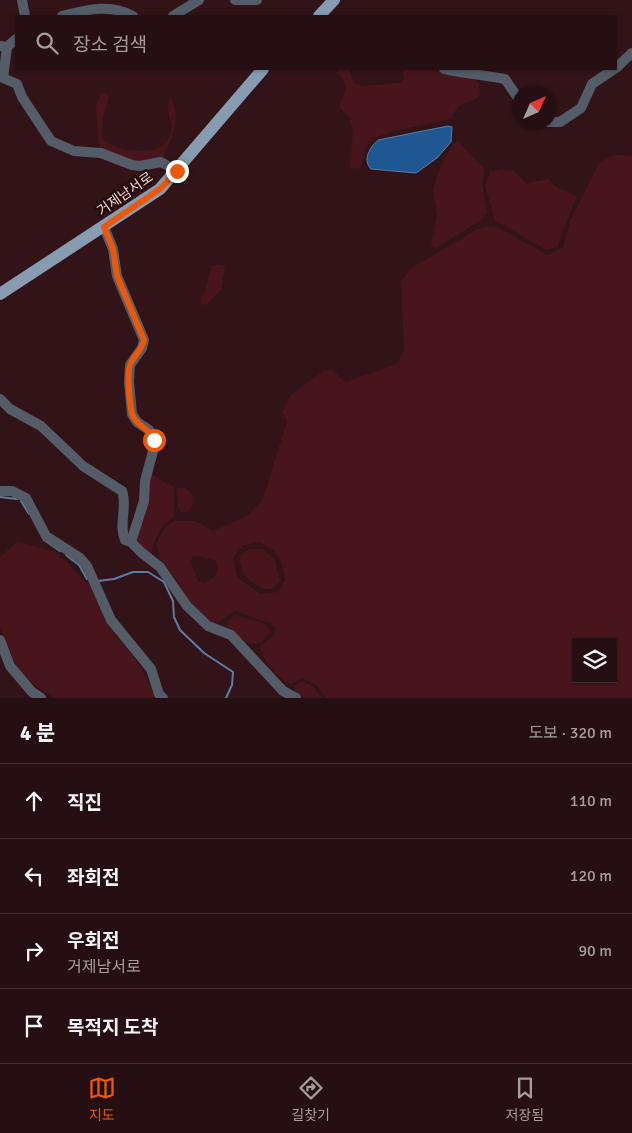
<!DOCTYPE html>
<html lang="ko">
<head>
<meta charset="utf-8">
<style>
  body { margin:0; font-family:Signika,"Noto Sans KR",sans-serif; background:#321d20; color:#f1f3f6 }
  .controls { position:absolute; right:15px; bottom:15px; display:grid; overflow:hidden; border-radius:0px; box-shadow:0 1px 4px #0004 }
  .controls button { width:45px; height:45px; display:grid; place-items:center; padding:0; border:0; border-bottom:1px solid #422f32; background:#260f12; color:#f1f3f6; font:25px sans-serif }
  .compass { position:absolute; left:512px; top:85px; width:45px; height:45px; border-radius:50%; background:#260f12; box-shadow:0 1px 4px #0004; rotate:45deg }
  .stop { position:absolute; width:15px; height:15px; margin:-11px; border:4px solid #ea580c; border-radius:50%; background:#fff }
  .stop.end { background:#ea580c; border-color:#fff; box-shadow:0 1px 5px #0008 }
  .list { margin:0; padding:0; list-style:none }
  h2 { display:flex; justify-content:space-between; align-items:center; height:65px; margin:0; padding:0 20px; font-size:21px }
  h2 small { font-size:16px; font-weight:400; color:#a49c9f }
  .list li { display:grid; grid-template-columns:32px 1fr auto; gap:15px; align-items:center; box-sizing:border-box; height:75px; padding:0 20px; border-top:1px solid #422f32 }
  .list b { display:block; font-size:19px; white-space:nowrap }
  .list p { margin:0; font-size:16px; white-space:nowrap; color:#a49c9f }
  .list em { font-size:16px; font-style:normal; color:#a49c9f }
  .icon { flex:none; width:28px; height:28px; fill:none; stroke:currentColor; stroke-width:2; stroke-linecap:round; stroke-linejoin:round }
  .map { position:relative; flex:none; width:632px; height:698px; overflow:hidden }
  .search { position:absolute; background:#260f12; box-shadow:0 1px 4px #0004; left:15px; right:15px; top:15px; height:55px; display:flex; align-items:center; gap:12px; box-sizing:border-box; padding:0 18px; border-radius:0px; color:#a49c9f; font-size:19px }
  .sheet { height:365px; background:#260f12 }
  nav { display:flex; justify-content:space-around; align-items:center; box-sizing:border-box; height:70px; border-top:1px solid #422f32; background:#260f12; font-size:14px; color:#a49c9f }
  nav a { display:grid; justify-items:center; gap:2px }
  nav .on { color:#ea580c }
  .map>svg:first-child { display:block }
  .green { fill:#48151d; fill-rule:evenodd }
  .water { fill:#1e5791; stroke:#5b7da6 }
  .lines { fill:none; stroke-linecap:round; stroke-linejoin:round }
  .stream { stroke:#5b7da6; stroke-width:2 }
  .minor { stroke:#535c67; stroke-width:10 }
  .major { stroke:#879bb1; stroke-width:12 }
  .route { stroke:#ea580c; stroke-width:6 }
  .labels { text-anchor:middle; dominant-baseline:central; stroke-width:5; stroke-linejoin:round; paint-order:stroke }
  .street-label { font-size:14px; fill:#ead5d6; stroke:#270b0f }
</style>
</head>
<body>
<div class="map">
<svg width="632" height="698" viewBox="0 0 632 698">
  <rect width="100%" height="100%" fill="#321418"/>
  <path class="green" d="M336 69H349L354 83 362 86 399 83 404 79 402 72 405 69H428L475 80 479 83V96L476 99 458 106 451 118 446 120C430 124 382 131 371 141 362 148 366 161 359 169L350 167 353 132 350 118 339 107 346 89 345 83Z
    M105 93 109 96 103 118 102 138C112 148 124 150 138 151 154 151 171 148 171 127 171 117 166 110 169 100L171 99C183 118 170 140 163 158L139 164 103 151 99 148 96 108 100 94Z
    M458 142 485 170 482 183 487 213 481 220 437 248 431 247 437 216 433 189 443 161 453 144Z
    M614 155 632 156V698H326L317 686 303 678 291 684C277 679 261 659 260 645L271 638 276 629 270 623 235 611 215 624 191 605 177 580 159 557 157 543 165 528 174 521H195L213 531 247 516 263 499 287 421 282 412 292 394 324 371 331 370 346 382 397 364 404 351 401 282 410 269 476 230 488 226 497 227 547 255 563 248 571 219 600 162ZM260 542C281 553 281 559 285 580L278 592 260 594 237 577 233 558 244 545ZM193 555 215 560 218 569 214 578 204 583 198 581 191 562ZM576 642H613V679H576Z
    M501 169 513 170 526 183 549 179 554 186 577 196 557 247 546 250 495 220 485 186 490 172Z
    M212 265H222L225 268 221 290 207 304 202 305 200 298 205 292Z
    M152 475 174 487V516L162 526 153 545 152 553 149 554 136 539 149 477Z
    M182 487C194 492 197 501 188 512L182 513 178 507 177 489Z
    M17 542 56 552 93 589 115 635 138 663 156 698H54L36 686 17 667 0 628V557Z
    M251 549H262L274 558 280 581 272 589C254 590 236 572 241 554Z
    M235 615 265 624 271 631C255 657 243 638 227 627V622Z
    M301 682C311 682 317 690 322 698H304L295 692V685Z"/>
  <path class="water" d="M448 126 452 127 451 142 437 158 416 173 371 169C362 160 370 147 378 140Z"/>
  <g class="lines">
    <path class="stream" d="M0 497 17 499
      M21 501 29 514
      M44 540 60 551
      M66 555 79 565 87 579
      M98 581 114 579 133 572H148L164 582 173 601 174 617 180 630 204 653 233 672 232 685 226 698"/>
    <path class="minor" d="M22 0 25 16
      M235 0H257
      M62 16C86 10 110 3 133 16
      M173 16 199 0
      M0 46 7 47 16 39
      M7 47 3 78 17 84 22 97 51 141 74 151 101 153 132 165 140 166 161 162 177 171
      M616 68 632 53
      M444 69C465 74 485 75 505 79L520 101
      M544 122H560L581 108 592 84 614 69
      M104 227 113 249 117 276 144 340 142 348 130 365 129 382 132 414 137 422 149 430 155 444 145 481 144 501 131 542
      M0 399 10 409 41 426 83 466 122 491C128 507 118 524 125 540L131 542 142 553 160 567 187 606 208 626 231 635 283 691 296 698
      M0 491H12L26 498 46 536 80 558 87 566 111 620 151 669 159 694 163 698
      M0 640 10 666 32 692 41 698"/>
    <path class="major" d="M319 16 334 0
      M0 294 160 189 263 69"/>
  </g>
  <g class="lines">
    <path class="route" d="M154 440C150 428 136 426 132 414 130 404 126 371 131 363 135 354 142 350 144 340L117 276 113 249 104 227 160 189 177 171"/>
  </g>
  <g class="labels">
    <g class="street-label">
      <text transform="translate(125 194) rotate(-35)">거제남서로</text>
    </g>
  </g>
</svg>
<div class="controls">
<button><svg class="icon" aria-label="layers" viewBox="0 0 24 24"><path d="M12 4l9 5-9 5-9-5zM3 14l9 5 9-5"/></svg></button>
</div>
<svg class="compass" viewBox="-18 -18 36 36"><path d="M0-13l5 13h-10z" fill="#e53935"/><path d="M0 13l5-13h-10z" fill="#a49c9f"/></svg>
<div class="stop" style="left:154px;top:440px"></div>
<div class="stop end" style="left:177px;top:171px"></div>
<div class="search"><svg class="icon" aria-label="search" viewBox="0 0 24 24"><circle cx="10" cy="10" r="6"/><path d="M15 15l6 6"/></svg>장소 검색</div>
</div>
<section class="sheet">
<h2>4 분<small>도보 · 320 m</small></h2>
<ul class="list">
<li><svg class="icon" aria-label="ahead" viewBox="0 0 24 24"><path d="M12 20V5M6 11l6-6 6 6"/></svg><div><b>직진</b></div><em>110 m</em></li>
<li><svg class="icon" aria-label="left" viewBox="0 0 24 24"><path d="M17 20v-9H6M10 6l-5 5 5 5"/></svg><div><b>좌회전</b></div><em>120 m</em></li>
<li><svg class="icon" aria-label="right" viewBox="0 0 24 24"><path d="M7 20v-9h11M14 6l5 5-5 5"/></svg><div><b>우회전</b><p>거제남서로</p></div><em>90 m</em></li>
<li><svg class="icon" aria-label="arrive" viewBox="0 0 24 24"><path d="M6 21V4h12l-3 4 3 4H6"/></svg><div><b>목적지 도착</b></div></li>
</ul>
</section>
<nav>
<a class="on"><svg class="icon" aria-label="map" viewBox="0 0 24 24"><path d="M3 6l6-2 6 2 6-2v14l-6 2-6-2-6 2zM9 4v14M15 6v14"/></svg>지도</a>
<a><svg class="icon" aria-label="directions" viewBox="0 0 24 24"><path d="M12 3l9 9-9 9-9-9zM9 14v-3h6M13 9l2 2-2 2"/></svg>길찾기</a>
<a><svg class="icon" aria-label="saved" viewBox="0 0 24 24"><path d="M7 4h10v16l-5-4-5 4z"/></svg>저장됨</a>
</nav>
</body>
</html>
